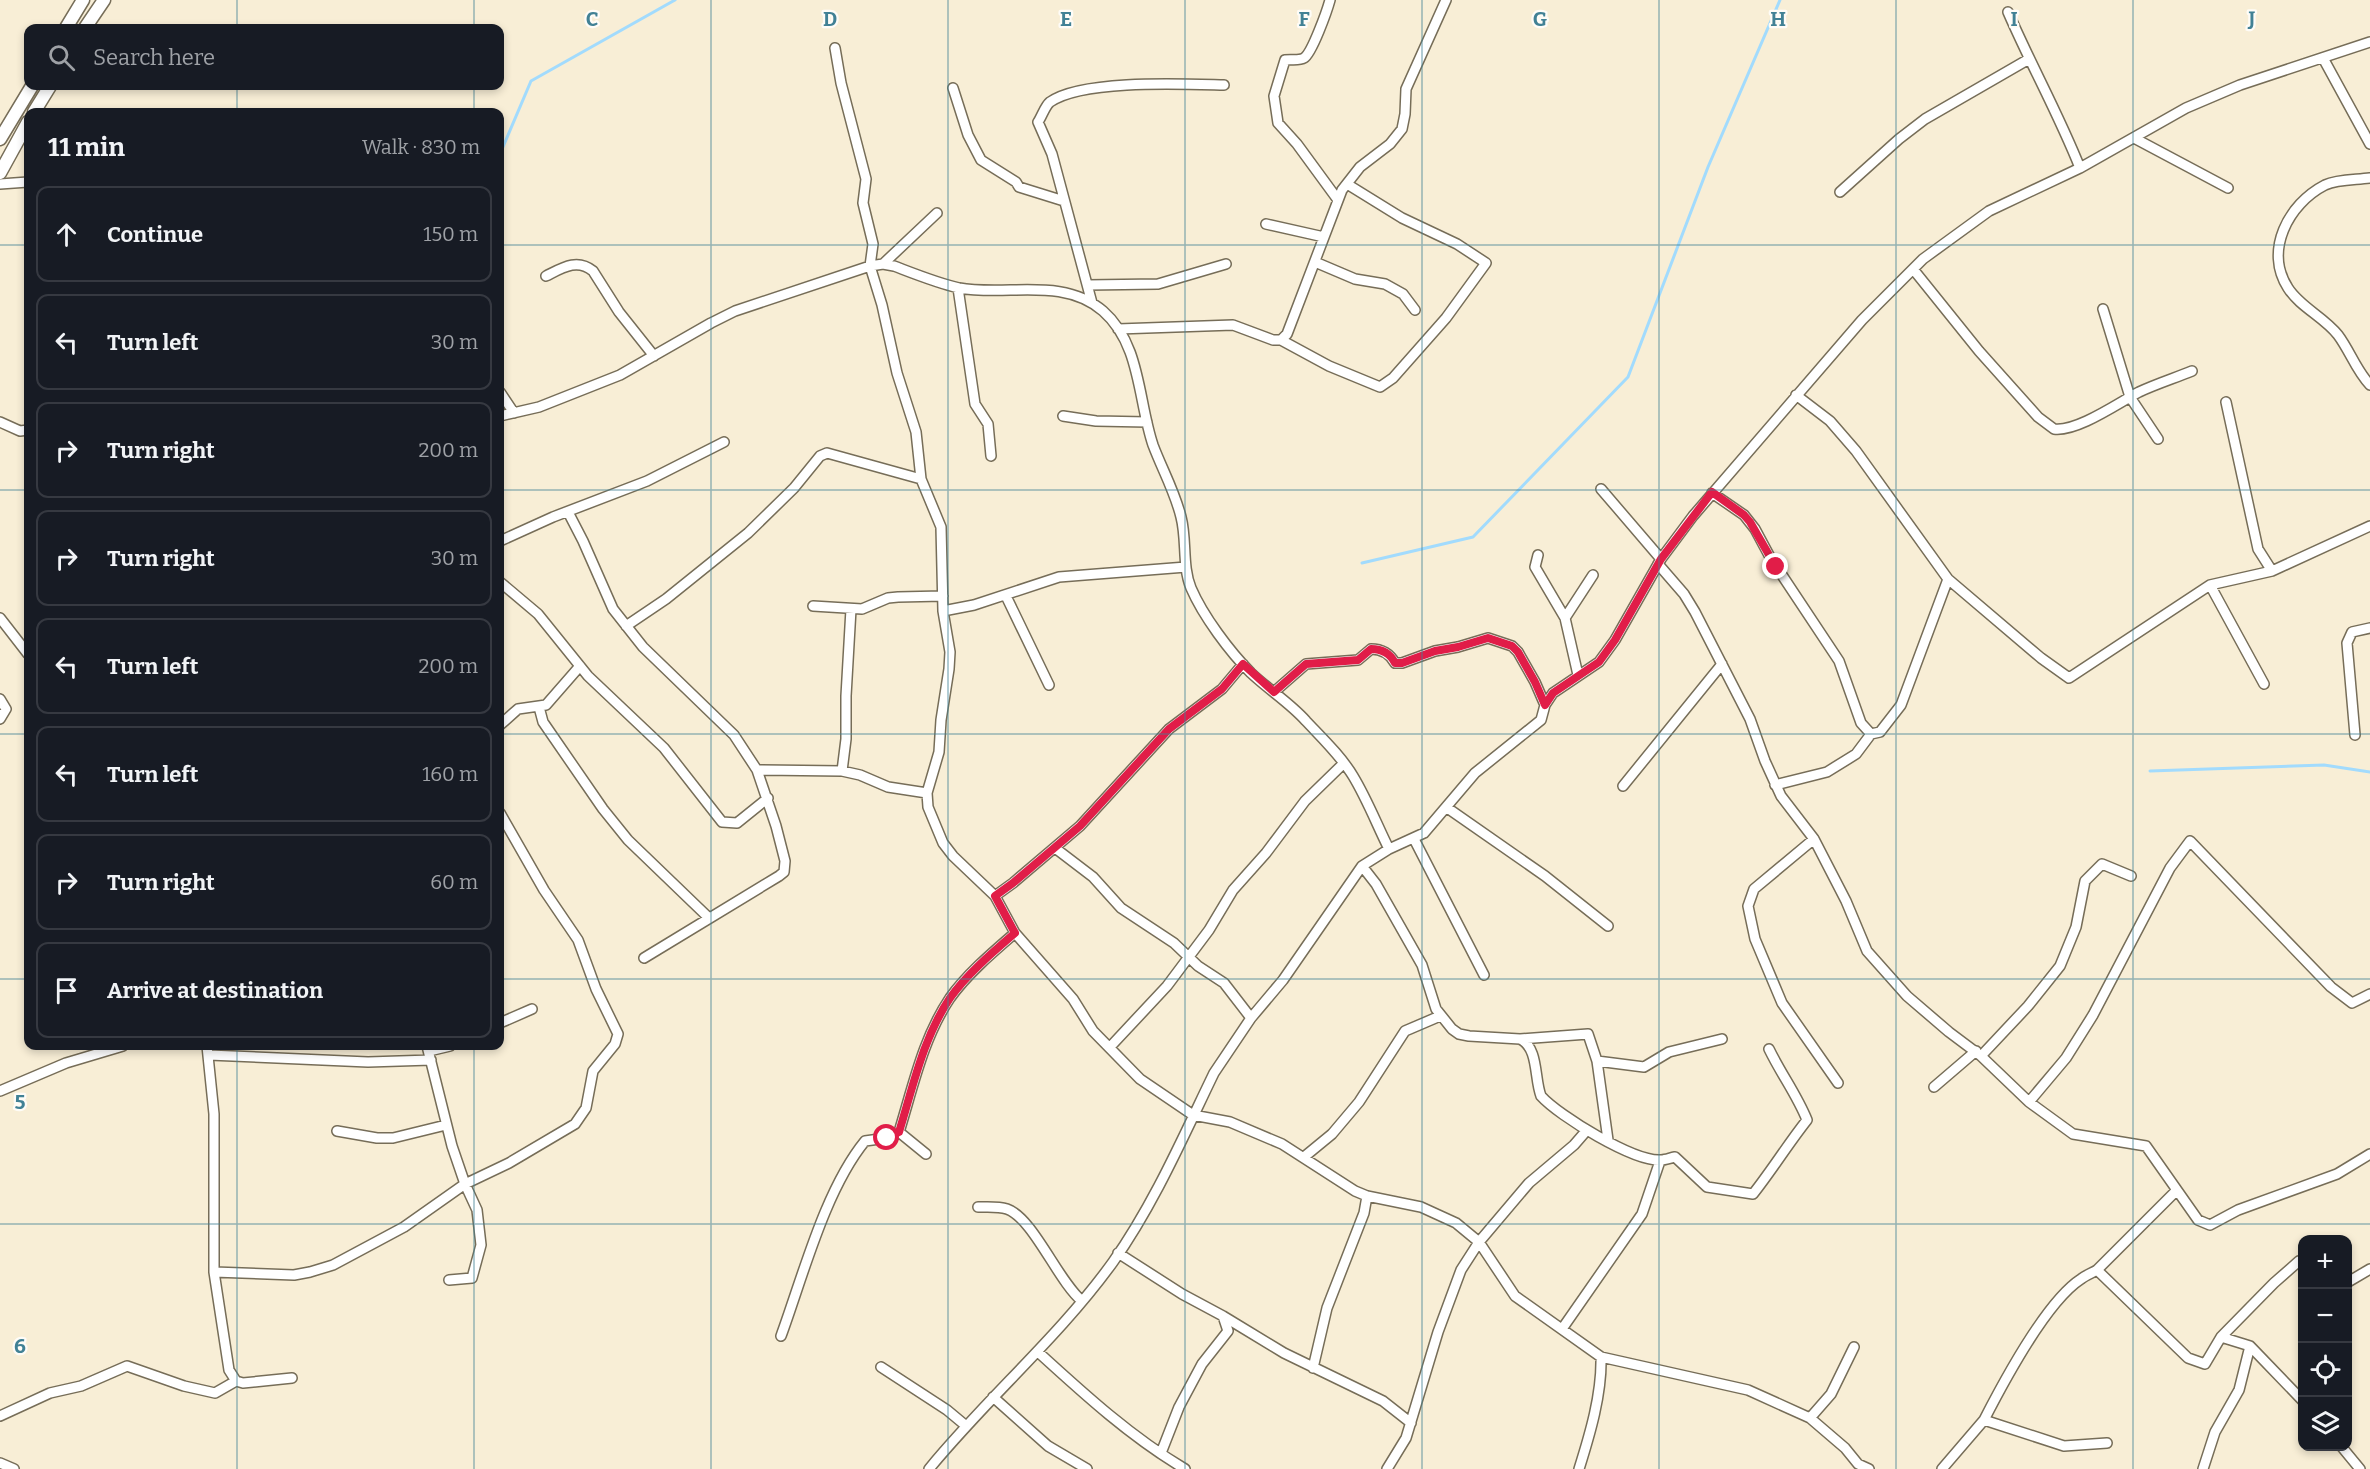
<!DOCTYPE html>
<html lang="en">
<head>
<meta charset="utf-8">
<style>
  body { margin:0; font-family:Bitter,serif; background:#20242c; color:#f1f3f6 }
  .controls { position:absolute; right:18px; bottom:18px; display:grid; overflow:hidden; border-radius:12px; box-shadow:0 3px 9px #0003 }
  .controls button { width:54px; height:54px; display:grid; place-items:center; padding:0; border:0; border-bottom:2px solid #363941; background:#171b24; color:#f1f3f6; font:30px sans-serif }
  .stop { position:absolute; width:18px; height:18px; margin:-14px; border:4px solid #e11d48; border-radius:50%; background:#fff }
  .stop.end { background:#e11d48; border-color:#fff; box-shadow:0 2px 6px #0008 }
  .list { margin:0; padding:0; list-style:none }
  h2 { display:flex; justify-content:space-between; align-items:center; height:78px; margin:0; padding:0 24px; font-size:26px }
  h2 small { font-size:20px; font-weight:400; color:#9ea1a6 }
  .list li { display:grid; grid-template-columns:39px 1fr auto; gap:18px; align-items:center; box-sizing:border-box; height:96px; margin:0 12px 12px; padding:0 12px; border:2px solid #363941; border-radius:12px }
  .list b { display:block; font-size:22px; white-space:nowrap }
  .list em { font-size:20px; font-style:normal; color:#9ea1a6 }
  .icon { flex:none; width:33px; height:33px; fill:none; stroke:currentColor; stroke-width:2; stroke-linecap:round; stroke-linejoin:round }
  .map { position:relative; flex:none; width:2370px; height:1469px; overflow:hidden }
  .search { position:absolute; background:#171b24; box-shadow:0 3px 9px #0003; left:24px; top:24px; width:480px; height:66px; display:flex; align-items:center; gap:15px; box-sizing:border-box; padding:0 21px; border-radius:12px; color:#9ea1a6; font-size:22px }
  .panel { position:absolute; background:#171b24; box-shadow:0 3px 9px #0003; left:24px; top:108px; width:480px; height:942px; border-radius:12px }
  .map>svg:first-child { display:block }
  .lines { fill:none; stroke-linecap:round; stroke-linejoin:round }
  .stream { stroke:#a2dbfd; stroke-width:3 }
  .minor-casing { stroke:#766d58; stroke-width:12 }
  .secondary-casing { stroke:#766d58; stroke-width:15 }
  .minor { stroke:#fff; stroke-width:9 }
  .secondary { stroke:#fff; stroke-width:12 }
  .route { stroke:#e11d48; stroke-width:8 }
  .grid { fill:none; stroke:#418195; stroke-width:1.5; stroke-opacity:0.55 }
  .grid-label { font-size:20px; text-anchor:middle; font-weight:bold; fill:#418195; stroke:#fefcf7; stroke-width:4.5; stroke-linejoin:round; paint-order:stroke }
</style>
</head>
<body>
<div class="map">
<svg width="2370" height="1469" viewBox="0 0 2370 1469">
  <rect width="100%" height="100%" fill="#f8eed6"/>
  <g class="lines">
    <path class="stream" d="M500 154 531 81 675 0
      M1362 563 1473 537 1628 377 1708 167 1780 0
      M2150 771 2324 765 2370 772"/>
    <g class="minor-casing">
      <path id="minor" d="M1330 0C1327 11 1312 53 1304 58 1299 61 1291 59 1285 60L1274 96 1278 123 1297 144 1338 200
        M2008 12C2031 65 2059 115 2080 168
        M835 48 841 83 866 179 863 203 873 244 870 266 882 305 897 373 916 432 921 479 941 527 943 611 950 652 949 669 941 720 939 752 927 793 928 807 943 843 953 856 995 896 1015 933 1073 999 1093 1031 1140 1079 1193 1115 1230 1122 1282 1144 1355 1191 1367 1196 1421 1207 1456 1223 1479 1242 1515 1296 1601 1357 1748 1390 1810 1418 1845 1448 1858 1464 1869 1469
        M2323 58 2370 144
        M953 88 968 135 981 160 1016 182 1019 187 1064 201
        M2134 138 2228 188
        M2370 178C2356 180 2338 179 2325 185 2288 204 2264 251 2288 288 2300 307 2324 317 2338 335 2350 351 2356 370 2370 385
        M0 184 28 182
        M1840 192 1899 139 1925 119 2029 59
        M1266 224 1324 237
        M1315 262 1355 279 1385 284 1403 294 1415 310
        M883 264 937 213
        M1913 269 1979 351 2038 417 2054 429C2077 432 2118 403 2139 392 2156 384 2175 378 2192 371
        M546 276C562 268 577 258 593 271L619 312 654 356
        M1088 285 1158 284 1226 264
        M958 288 975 404 988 424 991 456
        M1092 303 1052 154 1038 122C1042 116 1045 106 1050 102 1082 79 1185 84 1224 85
        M2103 309 2130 397 2158 439
        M1118 329 1233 325 1273 340H1281L1287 334 1342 190 1360 167 1390 144 1402 129 1405 114 1406 89 1446 0
        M1281 340 1329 366 1380 387 1393 378 1446 318 1486 263 1457 244 1402 218 1347 184
        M500 392 514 413
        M1796 395 1830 421 1856 451 1948 579 2041 658 2069 678 2210 585 2272 571 2370 526
        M2226 402 2258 549 2272 571
        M500 416 539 407 620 375 711 323 735 311 870 266 883 264 894 266C915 274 937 283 959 288 1006 297 1062 276 1103 311 1141 344 1138 401 1153 445 1162 469 1175 492 1181 517 1187 540 1182 566 1191 588 1203 616 1230 652 1251 673 1269 690 1290 703 1306 721 1322 738 1341 756 1353 776 1367 799 1377 825 1389 849
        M1063 416 1096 421 1147 422
        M0 422 20 431 28 430
        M1601 489 1661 559
        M1712 493 1744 515 1755 529 1770 557 1839 661 1861 723 1871 734 1880 732 1901 705 1948 579
        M568 512 583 541 613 609 643 647 734 735 757 770 776 826 785 861 784 872 779 876 644 958
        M500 541 553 517 647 481 724 442
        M1538 555 1535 567 1565 618
        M1658 564 1684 594 1695 612 1750 719 1765 761 1781 796 1814 839 1846 901 1867 951 1907 996 1949 1032 1981 1056 2029 1102 2066 1058 2093 1015 2170 868 2190 841 2331 987 2352 1003 2370 994
        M500 582 538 614 588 676 664 748 722 822 737 823 768 798
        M2210 585 2264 684
        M1006 596 1049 685
        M813 606 862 609 888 598 898 597 943 596
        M943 611 974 605 1059 577 1186 567
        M0 618 28 654
        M626 626 666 599 748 533 794 488 820 456 827 453 921 479
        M1578 675 1565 618 1593 575
        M1274 692 1306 664 1358 660 1371 649C1382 649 1390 654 1395 663H1402L1435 651 1458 647 1488 638 1512 646 1518 652 1535 682 1545 705
        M0 699 6 709 0 719
        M539 707 543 722 603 809 628 840 709 918
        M500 725 518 709 546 705 580 666
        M2355 735 2347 643 2352 632 2370 628
        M757 770 842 771 860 775 888 787 927 793
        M842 771 846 739V696L851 609
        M1775 785 1827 772 1856 754 1871 734
        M1623 786 1722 664
        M1446 807 1545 876 1608 926
        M1414 839 1484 975
        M1814 839 1754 889 1748 906 1755 939 1782 1003 1838 1083
        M1055 848 1093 877 1121 908 1174 943 1198 966 1224 983 1251 1018
        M1362 866 1376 884 1422 965 1436 1009 1452 1029 1459 1034 1469 1036 1520 1039C1539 1048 1534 1078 1541 1096 1559 1116 1634 1162 1661 1160 1665 1160 1670 1158 1675 1157L1707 1187 1753 1194C1772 1170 1788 1144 1807 1120 1797 1095 1781 1074 1769 1049
        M995 896 1013 883 1080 826 1169 729 1222 689 1243 664
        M500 1023 532 1009
        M1520 1039 1588 1034 1597 1061 1608 1140
        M207 1046 214 1114V1272L229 1370 236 1381 243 1383 292 1378
        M427 1046 452 1146 465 1184 477 1210 481 1245 472 1278 449 1280
        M1110 1047 1167 986 1209 930 1233 890 1266 853 1305 801 1343 764
        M429 1051 450 1046
        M209 1055 368 1062 431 1060
        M1981 1056 2028 1006 2060 966 2076 927 2085 881 2102 864 2131 876
        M1597 1061 1644 1067 1669 1052 1722 1039
        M1934 1087 1976 1051
        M0 1091 66 1063 123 1046
        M2029 1102 2073 1134 2146 1146 2198 1220 2210 1225 2238 1210 2337 1174 2370 1154
        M337 1131 377 1138H393L446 1125
        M926 1154 899 1132C913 1087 923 1038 950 998 967 974 993 952 1015 933
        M1304 1157 1332 1134 1359 1102 1405 1031 1440 1016
        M2176 1191 2097 1270 2188 1358 2205 1364 2221 1337 2274 1283 2299 1261H2302
        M978 1207C988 1207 998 1206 1007 1209 1033 1218 1058 1281 1082 1301
        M1118 1253 1182 1294 1223 1316 1228 1331 1202 1364 1179 1407 1161 1453
        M214 1272 294 1275 310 1272 333 1265 404 1227 465 1184 509 1163 575 1124 586 1108 593 1071 615 1044 618 1034 596 989 578 940 544 890 500 813
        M2348 1282 2370 1269
        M1223 1316 1284 1353 1383 1401 1411 1423
        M1562 1329 1642 1214 1660 1161
        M781 1336C803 1276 825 1190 865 1141L887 1138 899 1132
        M2221 1337 2250 1346 2302 1400
        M1038 1352C1084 1394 1131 1437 1185 1469
        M881 1367 947 1410 965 1425
        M1313 1368 1327 1308 1364 1213 1367 1196
        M993 1397 1048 1446 1087 1469
        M0 1416 50 1393 81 1386 127 1366 184 1386 215 1393 236 1381
        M1810 1418 1831 1394 1854 1347
        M1984 1420C2003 1383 2047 1301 2081 1279 2086 1275 2092 1273 2097 1270
        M2341 1446 2360 1469
        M0 1463 14 1469
        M929 1469C988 1397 1059 1337 1113 1262 1154 1204 1183 1137 1214 1073L1251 1018 1283 980 1362 866 1389 849 1424 833 1475 773 1541 720 1545 705 1553 693 1599 662 1615 640 1661 559 1693 516 1862 320 1923 259 1989 211 2080 168 2186 108 2240 85 2370 42
        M1387 1469 1406 1438 1438 1332 1461 1270 1479 1242 1529 1183 1574 1145 1587 1130
        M1579 1469C1590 1434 1602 1394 1601 1357
        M1942 1469 1984 1420 2064 1446 2107 1443
        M2203 1469 2215 1432 2239 1390 2250 1346"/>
    </g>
    <g class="secondary-casing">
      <path id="secondary" d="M66 28 83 0
        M85 28 104 0
        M34 112 50 86
        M0 139 32 86
        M0 173 28 122"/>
    </g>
    <use href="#minor" class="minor"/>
    <use href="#secondary" class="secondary"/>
  </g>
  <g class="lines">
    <path class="route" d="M887 1138 899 1132C913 1087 923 1038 950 998 967 974 993 952 1015 933L995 896 1013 883 1080 826 1169 729 1222 689 1243 664 1274 692 1306 664 1358 660 1371 649C1382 649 1390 653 1395 663H1402L1435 651 1458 647 1488 638 1512 646 1518 652 1535 682 1545 705 1553 693 1599 662 1615 640 1661 559 1712 492 1744 515 1750 522 1776 567"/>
  </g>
  <path class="grid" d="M237 0V28M474 0V28M711 0V1469M948 0V1469M1185 0V1469M1422 0V1469M1659 0V1469M1896 0V1469M2133 0V1469M237 86V112M474 86V112M0 245H28M500 245H2370M0 490H28M500 490H2370M0 734H28M500 734H2370M0 979H28M500 979H2370M237 1046V1469M474 1046V1469M0 1224H2370"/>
  <g class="grid-label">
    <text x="592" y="26">C</text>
    <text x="830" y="26">D</text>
    <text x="1066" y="26">E</text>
    <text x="1304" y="26">F</text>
    <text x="1540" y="26">G</text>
    <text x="1778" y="26">H</text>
    <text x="2014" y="26">I</text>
    <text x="2252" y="26">J</text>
    <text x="20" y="1109">5</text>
    <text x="20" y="1353">6</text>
  </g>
</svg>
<div class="controls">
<button>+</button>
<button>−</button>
<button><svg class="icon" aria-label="locate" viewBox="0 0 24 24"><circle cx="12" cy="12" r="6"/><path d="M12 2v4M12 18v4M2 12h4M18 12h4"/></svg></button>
<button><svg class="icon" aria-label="layers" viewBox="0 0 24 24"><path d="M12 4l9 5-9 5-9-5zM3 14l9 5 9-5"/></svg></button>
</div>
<div class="stop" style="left:887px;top:1138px"></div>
<div class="stop end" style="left:1776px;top:567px"></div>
<div class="search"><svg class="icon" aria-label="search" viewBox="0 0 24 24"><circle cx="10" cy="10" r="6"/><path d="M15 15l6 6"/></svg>Search here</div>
<section class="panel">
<h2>11 min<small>Walk · 830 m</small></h2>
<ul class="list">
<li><svg class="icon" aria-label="ahead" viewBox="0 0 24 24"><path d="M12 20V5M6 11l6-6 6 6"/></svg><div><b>Continue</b></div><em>150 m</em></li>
<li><svg class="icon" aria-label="left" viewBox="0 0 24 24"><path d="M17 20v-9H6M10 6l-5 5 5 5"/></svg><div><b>Turn left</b></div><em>30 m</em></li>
<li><svg class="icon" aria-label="right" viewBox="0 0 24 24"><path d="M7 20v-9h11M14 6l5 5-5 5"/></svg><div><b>Turn right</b></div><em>200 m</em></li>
<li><svg class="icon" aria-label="right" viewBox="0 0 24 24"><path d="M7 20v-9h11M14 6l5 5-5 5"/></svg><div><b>Turn right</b></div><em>30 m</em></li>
<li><svg class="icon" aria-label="left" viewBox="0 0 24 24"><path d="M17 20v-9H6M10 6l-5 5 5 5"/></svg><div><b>Turn left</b></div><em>200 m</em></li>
<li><svg class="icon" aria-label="left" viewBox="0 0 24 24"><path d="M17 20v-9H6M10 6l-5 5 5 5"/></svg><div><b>Turn left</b></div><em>160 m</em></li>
<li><svg class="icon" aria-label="right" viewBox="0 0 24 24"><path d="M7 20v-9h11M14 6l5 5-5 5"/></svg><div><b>Turn right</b></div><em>60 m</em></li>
<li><svg class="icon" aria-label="arrive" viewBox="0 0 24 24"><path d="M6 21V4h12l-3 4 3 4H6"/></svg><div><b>Arrive at destination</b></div></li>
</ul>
</section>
</div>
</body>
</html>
